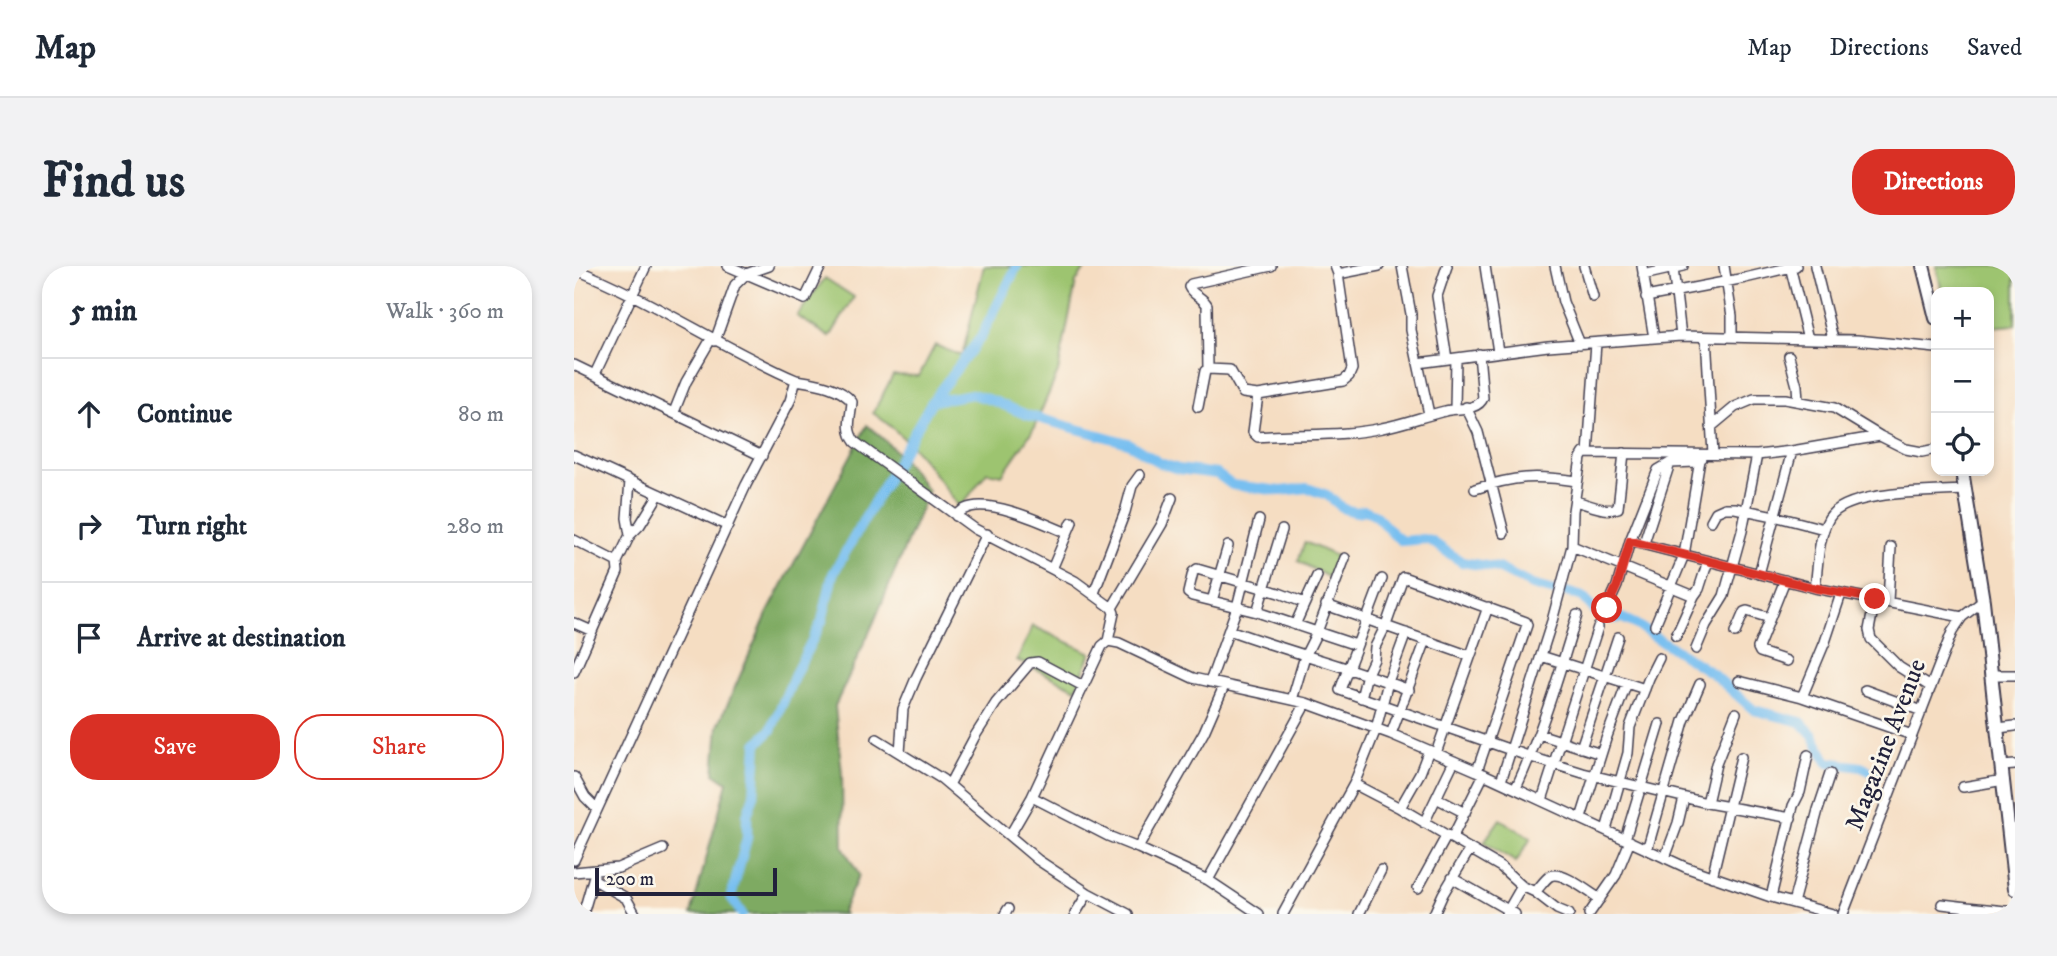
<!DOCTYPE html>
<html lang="en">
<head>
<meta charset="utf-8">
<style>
  body { margin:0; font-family:"IM FELL DW Pica",serif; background:#f2f2f3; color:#1f2937 }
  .controls { position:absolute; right:21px; top:21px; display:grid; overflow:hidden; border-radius:14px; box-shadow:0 4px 10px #0003 }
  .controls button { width:63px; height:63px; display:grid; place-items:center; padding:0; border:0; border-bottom:2px solid #e0e1e3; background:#fff; color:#1f2937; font:35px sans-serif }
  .scale { position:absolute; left:21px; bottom:18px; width:182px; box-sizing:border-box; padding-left:7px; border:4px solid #22223b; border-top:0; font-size:19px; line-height:24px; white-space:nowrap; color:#22223b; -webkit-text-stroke:5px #fbf7ec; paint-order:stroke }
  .stop { position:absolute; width:21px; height:21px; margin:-16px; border:5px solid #d93025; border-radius:50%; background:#fff }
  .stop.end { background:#d93025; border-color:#fff; box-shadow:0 2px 7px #0008 }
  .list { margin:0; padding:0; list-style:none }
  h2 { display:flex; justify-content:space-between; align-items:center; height:91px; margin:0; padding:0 28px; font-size:30px }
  h2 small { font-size:23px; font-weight:400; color:#747a83 }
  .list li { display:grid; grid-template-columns:46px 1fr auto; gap:21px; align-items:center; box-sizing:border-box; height:112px; padding:0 28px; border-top:2px solid #e0e1e3 }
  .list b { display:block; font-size:26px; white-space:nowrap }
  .list em { font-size:23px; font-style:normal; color:#747a83 }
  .actions { display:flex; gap:14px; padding:21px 28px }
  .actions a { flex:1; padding:16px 0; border:2px solid #d93025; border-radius:28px; text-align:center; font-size:24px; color:#d93025 }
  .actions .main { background:#d93025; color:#fff }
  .icon { flex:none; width:38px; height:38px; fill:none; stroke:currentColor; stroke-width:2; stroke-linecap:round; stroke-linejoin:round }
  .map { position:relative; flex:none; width:1441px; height:648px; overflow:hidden; border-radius:28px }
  header { display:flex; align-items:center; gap:42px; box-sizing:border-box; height:98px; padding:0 35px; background:#fff; border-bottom:2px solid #e0e1e3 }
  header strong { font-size:33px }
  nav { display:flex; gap:38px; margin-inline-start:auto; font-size:24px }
  .intro { display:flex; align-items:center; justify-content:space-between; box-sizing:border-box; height:168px; padding:0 42px }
  h1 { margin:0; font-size:49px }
  .button { padding:18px 32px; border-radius:28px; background:#d93025; color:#fff; font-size:24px; font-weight:700 }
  main { display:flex; gap:42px; padding:0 42px }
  aside { flex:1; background:#fff; border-radius:28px; box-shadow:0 4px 10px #0003 }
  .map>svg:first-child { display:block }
  .green { fill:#9dc46f; stroke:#607355; stroke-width:2 }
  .forest { fill:#7eaa62; stroke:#50664e; stroke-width:2 }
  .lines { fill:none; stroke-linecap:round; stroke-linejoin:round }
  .river { stroke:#78bff0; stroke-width:10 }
  .minor-casing { stroke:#423e4f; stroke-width:12 }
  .major-casing { stroke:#423e4f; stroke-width:16 }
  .minor { stroke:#fff; stroke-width:9 }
  .major { stroke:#fff; stroke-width:12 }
  .route { stroke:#d93025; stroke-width:9 }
  .labels { text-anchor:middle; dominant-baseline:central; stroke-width:5; stroke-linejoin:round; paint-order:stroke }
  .street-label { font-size:26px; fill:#22223b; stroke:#fbf7ec }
</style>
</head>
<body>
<header>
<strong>Map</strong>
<nav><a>Map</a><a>Directions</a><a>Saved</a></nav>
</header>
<div class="intro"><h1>Find us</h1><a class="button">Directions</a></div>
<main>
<aside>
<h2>5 min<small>Walk · 360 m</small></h2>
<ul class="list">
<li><svg class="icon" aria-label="ahead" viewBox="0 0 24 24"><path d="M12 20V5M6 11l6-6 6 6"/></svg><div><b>Continue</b></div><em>80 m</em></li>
<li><svg class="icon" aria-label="right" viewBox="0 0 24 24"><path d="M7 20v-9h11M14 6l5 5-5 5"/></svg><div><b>Turn right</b></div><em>280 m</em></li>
<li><svg class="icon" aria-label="arrive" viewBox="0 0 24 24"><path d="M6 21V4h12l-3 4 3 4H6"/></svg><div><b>Arrive at destination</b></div></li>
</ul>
<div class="actions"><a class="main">Save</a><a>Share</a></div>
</aside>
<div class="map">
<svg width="1441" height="648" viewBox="0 0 1441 648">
  <rect width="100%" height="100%" fill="#fbf7ec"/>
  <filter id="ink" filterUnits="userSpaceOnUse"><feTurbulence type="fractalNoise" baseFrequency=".0143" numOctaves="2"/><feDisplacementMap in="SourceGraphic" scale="14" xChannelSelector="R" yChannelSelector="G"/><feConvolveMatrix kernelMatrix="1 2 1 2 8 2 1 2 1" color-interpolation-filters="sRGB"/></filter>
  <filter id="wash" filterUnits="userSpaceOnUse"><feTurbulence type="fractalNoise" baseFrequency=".00686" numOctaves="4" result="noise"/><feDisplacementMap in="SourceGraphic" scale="28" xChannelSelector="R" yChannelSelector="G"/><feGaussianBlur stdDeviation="1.57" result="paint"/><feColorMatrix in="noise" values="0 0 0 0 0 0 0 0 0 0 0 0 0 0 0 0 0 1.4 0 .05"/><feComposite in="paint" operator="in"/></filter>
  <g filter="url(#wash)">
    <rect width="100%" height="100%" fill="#f5ddc2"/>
    <path class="green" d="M410 0H513L502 16 484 106 459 164 428 209 413 206 386 242C360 206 336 172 299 147L319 109 345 110 361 79 388 90Z
      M1362 0H1441V59L1415 61V26H1368Z
      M251 12 280 31 256 71 223 50Z
      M731 276 762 290 754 311 724 295Z
      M459 360 517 387 502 423 443 394Z
      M926 553 957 572 942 596 910 576Z"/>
    <path class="forest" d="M293 159C317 178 336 199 354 225L300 356 261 440 268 507 269 581 285 609 268 646 270 648H117L153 516 140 507 144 460 193 348Z"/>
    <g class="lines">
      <path class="river" d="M358 135 398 128 420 135 453 149 554 177 586 197 604 203 643 208 658 219 707 225 733 222 753 229 770 243 782 246 791 244 800 248 820 269 828 275 850 273 857 275 888 296 924 302 958 319 980 325
        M989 325 1009 331 1028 353 1048 352 1061 358 1139 408 1180 444 1227 456 1239 469 1253 496 1287 501 1304 509
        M168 648 157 631 173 572V549L180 529 183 478 197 464 223 404 248 355 259 308 358 135 407 71 443 0"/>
    </g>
  </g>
  <g filter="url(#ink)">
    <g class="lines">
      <g class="minor-casing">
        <path id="minor" d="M154 0 231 33 247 0
          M761 0 764 8 778 103 775 110 769 115 684 129 679 166 684 171C725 167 768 171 808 162 829 158 850 150 871 145 882 142 904 145 909 132L905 88
          M828 0 837 48V64L844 97 974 80 1107 70 1283 74 1362 82
          M873 0 863 30 873 93
          M911 0 924 86
          M981 0 989 36 1006 78
          M1010 0 1019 31
          M1068 0 1080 72
          M1150 0 1158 50V71
          M1216 0 1234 73
          M1241 0 1259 73
          M1099 2 1107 70
          M0 3C77 33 146 81 222 114L216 135 172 219 0 594
          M764 8 805 0
          M1069 9 1109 0
          M1072 31 1171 12 1222 0
          M1132 71 1139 188
          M141 75 161 19 172 8 195 0
          M1215 90 1223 120 1224 135
          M844 97 855 148
          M0 99 188 190
          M634 103 633 39C629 31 618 29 615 21L617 18 697 0
          M21 108 72 0
          M222 114C241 117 266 120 278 136 277 151 271 163 281 176L401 263 501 315 538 342 540 347 534 375
          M624 141 631 105 634 103 656 104 669 127 684 129
          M892 141 904 166 930 267
          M881 143 882 92
          M100 146 112 116 137 73
          M1137 161 1161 141 1180 133H1211L1260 142 1306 170
          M1014 187 1022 77
          M0 189 154 260
          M901 223C941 210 962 209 1003 215
          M1001 235C1014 238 1031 247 1044 242L1050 187
          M382 250C385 248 387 244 391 243 415 231 470 257 493 267
          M1137 255 1142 246 1151 242H1161L1200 250 1250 263
          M56 269 53 252 56 215
          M0 274 43 296
          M1056 275 1084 204 1096 197 1122 196 1128 192
          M1070 277 1096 197
          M998 280 1120 330
          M478 303 498 256
          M1185 308 1218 185
          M808 313 766 424 957 491 1009 507 1133 537 1217 552
          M1211 314 1184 382 1186 386 1213 395
          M1241 322C1244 300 1244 271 1255 252 1272 224 1359 226 1391 224
          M520 327 551 246 558 220 566 209
          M1301 333 1295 364 1297 373 1325 401 1357 421
          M638 335 654 280
          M1314 335 1317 281
          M731 337 705 327 623 303 619 306 614 327 618 330 683 346 782 379
          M752 339 896 390
          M538 342 588 258 598 232
          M1033 342 1043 320 1056 275 1241 322 1388 351
          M683 346 708 264
          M0 357 18 365
          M721 359 743 310
          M1081 359 1110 289 1126 194
          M655 364C715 386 776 401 835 424
          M1161 367 1170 346 1173 345 1196 352
          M1102 370 1120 330 1125 323 1134 295
          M1122 383 1132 359 1150 330 1168 265 1183 189
          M967 390 1071 423
          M0 406 44 306 43 296 56 269 66 259 85 228
          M1417 409H1441
          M1165 415 1228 431 1338 469
          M636 416 663 341 685 254
          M1291 424 1348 445
          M1228 431 1251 376 1267 328
          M787 432 793 408 800 393 801 381 812 359 829 311 952 356 953 359 903 505
          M718 434 731 390 743 366 771 292
          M1424 462 1441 460
          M817 468 852 374
          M965 468 1027 488
          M303 473 368 513 464 594 514 627 554 648
          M1007 482 1044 371
          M855 484 846 507 826 542 896 583 869 628 860 648
          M326 487 329 443 342 412 413 268
          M862 487 914 341
          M1428 500 1441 499
          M0 511 11 531 23 543
          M927 515 978 355 998 280 999 245 1007 192 1010 187 1183 189 1218 185 1306 170 1332 183 1348 186 1362 183
          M780 518 802 463 814 416 832 367
          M375 519 401 470 422 437 456 397 464 396 509 420
          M1389 521 1430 514
          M942 522C968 466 985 408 1003 349
          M458 531 534 570 564 582 634 614 685 648
          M862 532 891 547
          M968 534 1024 361
          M1133 537 1142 498 1162 447
          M1007 552 1032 473 1053 417
          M850 557 880 495
          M1032 564 1054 487 1056 461 1075 412 1085 392
          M436 569 458 531 528 380 534 375 545 377 619 412 732 437 817 468 903 505 1111 601 1197 631 1259 648
          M878 572 910 508
          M1051 573 1086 458
          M564 582 630 466 650 420
          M896 583 927 601 948 620
          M1073 584 1110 455 1126 418
          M1091 592 1104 557 1110 532
          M0 606 44 602 89 583
          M1138 611 1167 491
          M878 612 941 648
          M19 613 52 632 61 648
          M634 614 732 437
          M844 622 873 569
          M961 626 983 643 995 648
          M1197 631 1219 540 1226 526 1234 489
          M1219 637 1244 544 1256 508
          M1368 638 1393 641
          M9 648 20 610
          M431 648 434 643
          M501 648 514 627
          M709 648 780 518 826 542
          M785 648 807 604
          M932 648 948 620 961 626C966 621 971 613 976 610 988 604 1016 627 1026 633
          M1015 648 1042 609 1056 575
          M1269 648 1378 366 1388 351 1409 335
          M1392 648 1393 641 1441 646"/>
      </g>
      <g class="major-casing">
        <path id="major" d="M1349 0 1362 52
          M1388 205 1409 335 1441 623"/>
      </g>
      <use href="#minor" class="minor"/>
      <use href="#major" class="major"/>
    </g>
  </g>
  <g class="lines" filter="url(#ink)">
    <path class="route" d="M1033 342 1043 320 1056 275 1241 322 1301 333"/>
  </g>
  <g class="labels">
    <g class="street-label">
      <text transform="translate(1312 479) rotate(-69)">Magazine Avenue</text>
    </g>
  </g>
</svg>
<div class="controls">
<button>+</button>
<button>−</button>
<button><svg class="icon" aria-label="locate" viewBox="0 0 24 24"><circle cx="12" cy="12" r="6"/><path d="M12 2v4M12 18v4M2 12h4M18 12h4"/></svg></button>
</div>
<div class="scale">200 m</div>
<div class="stop" style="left:1033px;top:342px"></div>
<div class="stop end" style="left:1301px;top:333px"></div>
</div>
</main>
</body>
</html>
